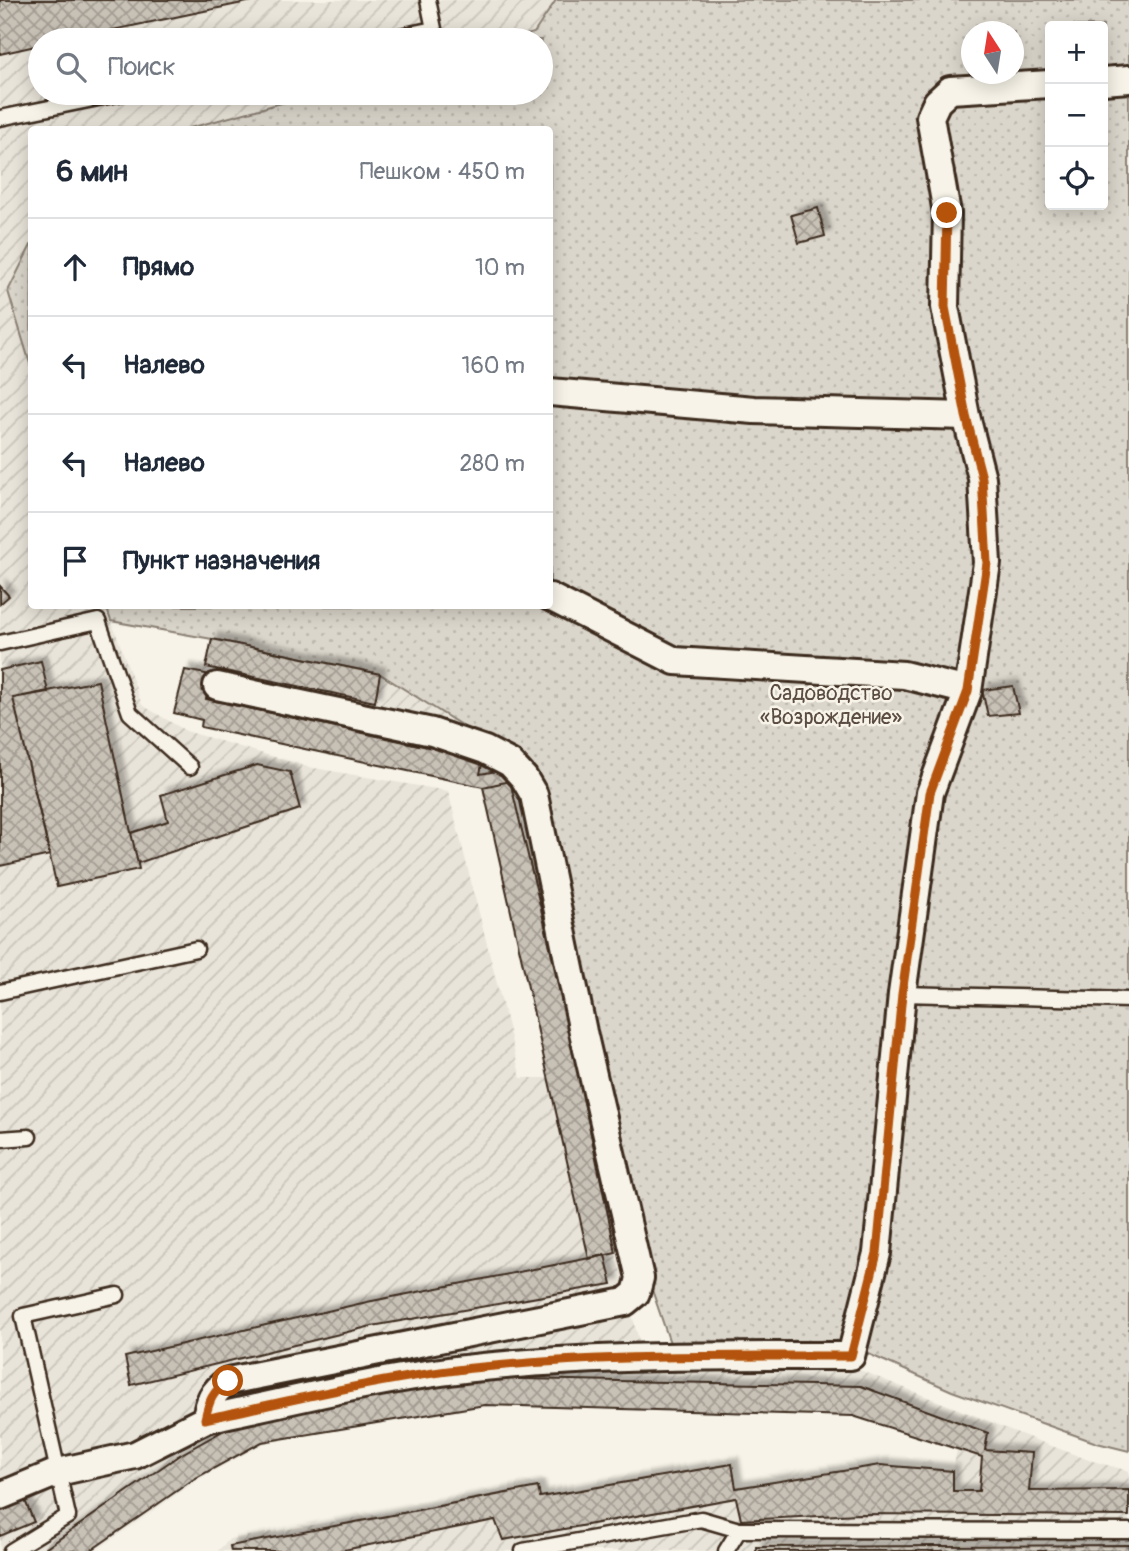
<!DOCTYPE html>
<html lang="ru">
<head>
<meta charset="utf-8">
<style>
  body { margin:0; font-family:Pangolin,sans-serif; background:#f6f6f7; color:#1f2937 }
  .controls { position:absolute; right:21px; top:21px; display:grid; overflow:hidden; border-radius:7px; box-shadow:0 4px 18px #0003 }
  .controls button { width:63px; height:63px; display:grid; place-items:center; padding:0; border:0; border-bottom:2px solid #e0e1e3; background:#fff; color:#1f2937; font:35px sans-serif }
  .compass { position:absolute; left:961px; top:21px; width:63px; height:63px; border-radius:50%; background:#fff; box-shadow:0 4px 18px #0003; rotate:348deg }
  .stop { position:absolute; width:21px; height:21px; margin:-16px; border:5px solid #b45309; border-radius:50%; background:#fff }
  .stop.end { background:#b45309; border-color:#fff; box-shadow:0 2px 7px #0008 }
  .list { margin:0; padding:0; list-style:none }
  h2 { display:flex; justify-content:space-between; align-items:center; height:91px; margin:0; padding:0 28px; font-size:30px }
  h2 small { font-size:23px; font-weight:400; color:#747a83 }
  .list li { display:grid; grid-template-columns:46px 1fr auto; gap:21px; align-items:center; box-sizing:border-box; height:98px; padding:0 28px; border-top:2px solid #e0e1e3 }
  .list b { display:block; font-size:26px; white-space:nowrap }
  .list em { font-size:23px; font-style:normal; color:#747a83 }
  .icon { flex:none; width:38px; height:38px; fill:none; stroke:currentColor; stroke-width:2; stroke-linecap:round; stroke-linejoin:round }
  .map { position:relative; flex:none; width:1129px; height:1551px; overflow:hidden }
  .search { position:absolute; background:#fff; box-shadow:0 4px 18px #0003; left:28px; top:28px; width:525px; height:77px; display:flex; align-items:center; gap:18px; box-sizing:border-box; padding:0 24px; border-radius:38px; color:#747a83; font-size:26px }
  .panel { position:absolute; background:#fff; box-shadow:0 4px 18px #0003; left:28px; top:126px; width:525px; height:483px; border-radius:7px }
  .map>svg:first-child { display:block }
  .industrial { fill:url(#industrial-furrows) }
  .park { fill:url(#park-dots); stroke:#8b8074; stroke-width:2; fill-rule:evenodd }
  .building { fill:url(#building-cross-hatch); stroke:#3b2a1e; stroke-width:2; filter:url(#shadow) }
  .lines { fill:none; stroke-linecap:round; stroke-linejoin:round }
  .lane-casing { stroke:#3b2a1e; stroke-width:19 }
  .street-casing { stroke:#3b2a1e; stroke-width:32 }
  .lane { stroke:#f7f3e8; stroke-width:14 }
  .street { stroke:#f7f3e8; stroke-width:26 }
  .route { stroke:#b45309; stroke-width:9 }
  .labels { text-anchor:middle; dominant-baseline:central; stroke-width:5; stroke-linejoin:round; paint-order:stroke }
  .park-label { font-size:21px; fill:#5b4c41; stroke:#f7f3e8 }
</style>
</head>
<body>
<div class="map">
<svg width="1129" height="1551" viewBox="0 0 1129 1551">
  <defs>
    <pattern id="industrial-furrows" width="10" height="10" patternUnits="userSpaceOnUse" patternTransform="scale(1.75)"><rect width="10" height="10" fill="#e9e4d9"/><path d="M-1 1l2-2M0 10L10 0M9 11l2-2" fill="none" stroke="#c9c4ba"/></pattern>
    <pattern id="park-dots" width="8" height="8" patternUnits="userSpaceOnUse" patternTransform="scale(1.75)"><rect width="8" height="8" fill="#dbd6cb"/><path d="M2 2h.1M6 6h.1" fill="none" stroke="#bdb8ae" stroke-width="1.8" stroke-linecap="round"/></pattern>
    <pattern id="building-cross-hatch" width="8" height="8" patternUnits="userSpaceOnUse" patternTransform="scale(1.75)"><rect width="8" height="8" fill="#c8c1b6"/><path d="M0 0l8 8M0 8l8-8" fill="none" stroke="#a49d93"/></pattern>
    <filter id="shadow"><feDropShadow dx="6" dy="-6" stdDeviation="2" flood-color="#0004"/></filter>
  </defs>
  <rect width="100%" height="100%" fill="#f7f3e8"/>
  <filter id="ink" filterUnits="userSpaceOnUse"><feTurbulence type="fractalNoise" baseFrequency=".0143" numOctaves="2"/><feDisplacementMap in="SourceGraphic" scale="14" xChannelSelector="R" yChannelSelector="G"/><feConvolveMatrix kernelMatrix="1 2 1 2 8 2 1 2 1" color-interpolation-filters="sRGB"/></filter>
  <g filter="url(#ink)">
    <path class="industrial" d="M0 0H556L534 33 507 40H40V93H318L186 129 32 130 31 245 8 291 31 367 32 606H106L142 705 186 731 308 767 448 791 521 1078H549L482 787 201 727 202 720 174 713 185 670 206 667 212 639 380 674 456 720 450 751 503 770 506 781H510L561 992 616 1253 645 1364 842 1363 1033 1439 1089 1460 1129 1471V1551H218L230 1539 538 1487 541 1497 732 1464 736 1488 953 1471 957 1449 853 1416 485 1405 262 1442 190 1472 83 1551H0Z"/>
    <path class="park" d="M556 0H1129V1451L1097 1443 952 1391 853 1347 828 1345 670 1343 647 1275 543 785 512 757 380 674 212 639 111 621 106 606H550V130L186 129 318 93H541V40H507L534 33ZM1050 26H1103V205H1050ZM972 32H1014V74H972Z
      M31 245H32L31 367 8 291Z"/>
    <path class="building" d="M0 0H257L65 40H40V45L0 54Z
      M818 208 825 236 799 243 791 215Z
      M0 586 9 596 0 604Z
      M212 639 380 674 375 702 206 667Z
      M41 661 48 692 13 698 50 855 0 866V670Z
      M185 670 211 675 206 699 483 759 480 774 503 770 506 782 483 787 201 727 202 720 174 713Z
      M98 681 139 869 57 887 13 698Z
      M1013 686 1019 713 988 716 982 690Z
      M257 765 290 772 300 809 138 863 131 833 168 821 161 795Z
      M510 781 561 992 616 1253 589 1259 483 787Z
      M605 1255 612 1284 372 1326 131 1385 125 1357 367 1302Z
      M481 1378 861 1386 988 1433 985 1450 1032 1453 1029 1491 1129 1490V1516L859 1514 741 1520 736 1498 503 1540 495 1520 339 1551H231L230 1546 538 1487 540 1497 732 1464 736 1488 880 1465 953 1471V1491H979L982 1457 853 1416 485 1405 262 1442 194 1479 90 1551H42L178 1456 248 1417Z
      M24 1498 34 1522 0 1536V1509Z
      M1129 1545V1551H756V1547Z"/>
    <g class="lines">
      <g class="lane-casing">
        <path id="lane" d="M380 40 434 29 428 0
          M0 118 123 93
          M0 643 98 621 130 713 190 767
          M0 992 196 949
          M902 994 1129 1000
          M0 1139 29 1137
          M11 1551 68 1516 23 1316 117 1295
          M523 1551 701 1519 739 1530 1129 1531
          M726 1551 739 1530"/>
      </g>
      <g class="street-casing">
        <path id="street" d="M1103 81 1129 79
          M966 416 945 307 947 213 930 117 937 102 950 90 1050 84
          M550 597 675 661 904 675 968 691
          M206 1419C297 1399 390 1376 483 1367 605 1355 728 1356 851 1356L877 1253 902 994 930 793 968 691 987 563 982 478 966 416 754 410 550 392
          M0 1496 58 1472 135 1455 206 1419C209 1401 212 1392 228 1381L625 1302 636 1293 640 1278 583 1032 534 795 524 778 510 763 485 750 432 732 217 686"/>
      </g>
      <use href="#lane" class="lane"/>
      <use href="#street" class="street"/>
    </g>
  </g>
  <g class="lines" filter="url(#ink)">
    <path class="route" d="M228 1381C212 1392 209 1401 205 1419 297 1399 390 1376 483 1367 605 1355 728 1356 851 1356L877 1253 902 994 930 793 968 691 987 563 982 478 966 416 945 307 947 213"/>
  </g>
  <g class="labels">
    <g class="park-label">
      <text x="831" y="693">Садоводство<tspan x="831" dy="24">«Возрождение»</tspan></text>
    </g>
  </g>
</svg>
<div class="controls">
<button>+</button>
<button>−</button>
<button><svg class="icon" aria-label="locate" viewBox="0 0 24 24"><circle cx="12" cy="12" r="6"/><path d="M12 2v4M12 18v4M2 12h4M18 12h4"/></svg></button>
</div>
<svg class="compass" viewBox="-18 -18 36 36"><path d="M0-13l5 13h-10z" fill="#e53935"/><path d="M0 13l5-13h-10z" fill="#747a83"/></svg>
<div class="stop" style="left:228px;top:1381px"></div>
<div class="stop end" style="left:947px;top:213px"></div>
<div class="search"><svg class="icon" aria-label="search" viewBox="0 0 24 24"><circle cx="10" cy="10" r="6"/><path d="M15 15l6 6"/></svg>Поиск</div>
<section class="panel">
<h2>6 мин<small>Пешком · 450 m</small></h2>
<ul class="list">
<li><svg class="icon" aria-label="ahead" viewBox="0 0 24 24"><path d="M12 20V5M6 11l6-6 6 6"/></svg><div><b>Прямо</b></div><em>10 m</em></li>
<li><svg class="icon" aria-label="left" viewBox="0 0 24 24"><path d="M17 20v-9H6M10 6l-5 5 5 5"/></svg><div><b>Налево</b></div><em>160 m</em></li>
<li><svg class="icon" aria-label="left" viewBox="0 0 24 24"><path d="M17 20v-9H6M10 6l-5 5 5 5"/></svg><div><b>Налево</b></div><em>280 m</em></li>
<li><svg class="icon" aria-label="arrive" viewBox="0 0 24 24"><path d="M6 21V4h12l-3 4 3 4H6"/></svg><div><b>Пункт назначения</b></div></li>
</ul>
</section>
</div>
</body>
</html>
